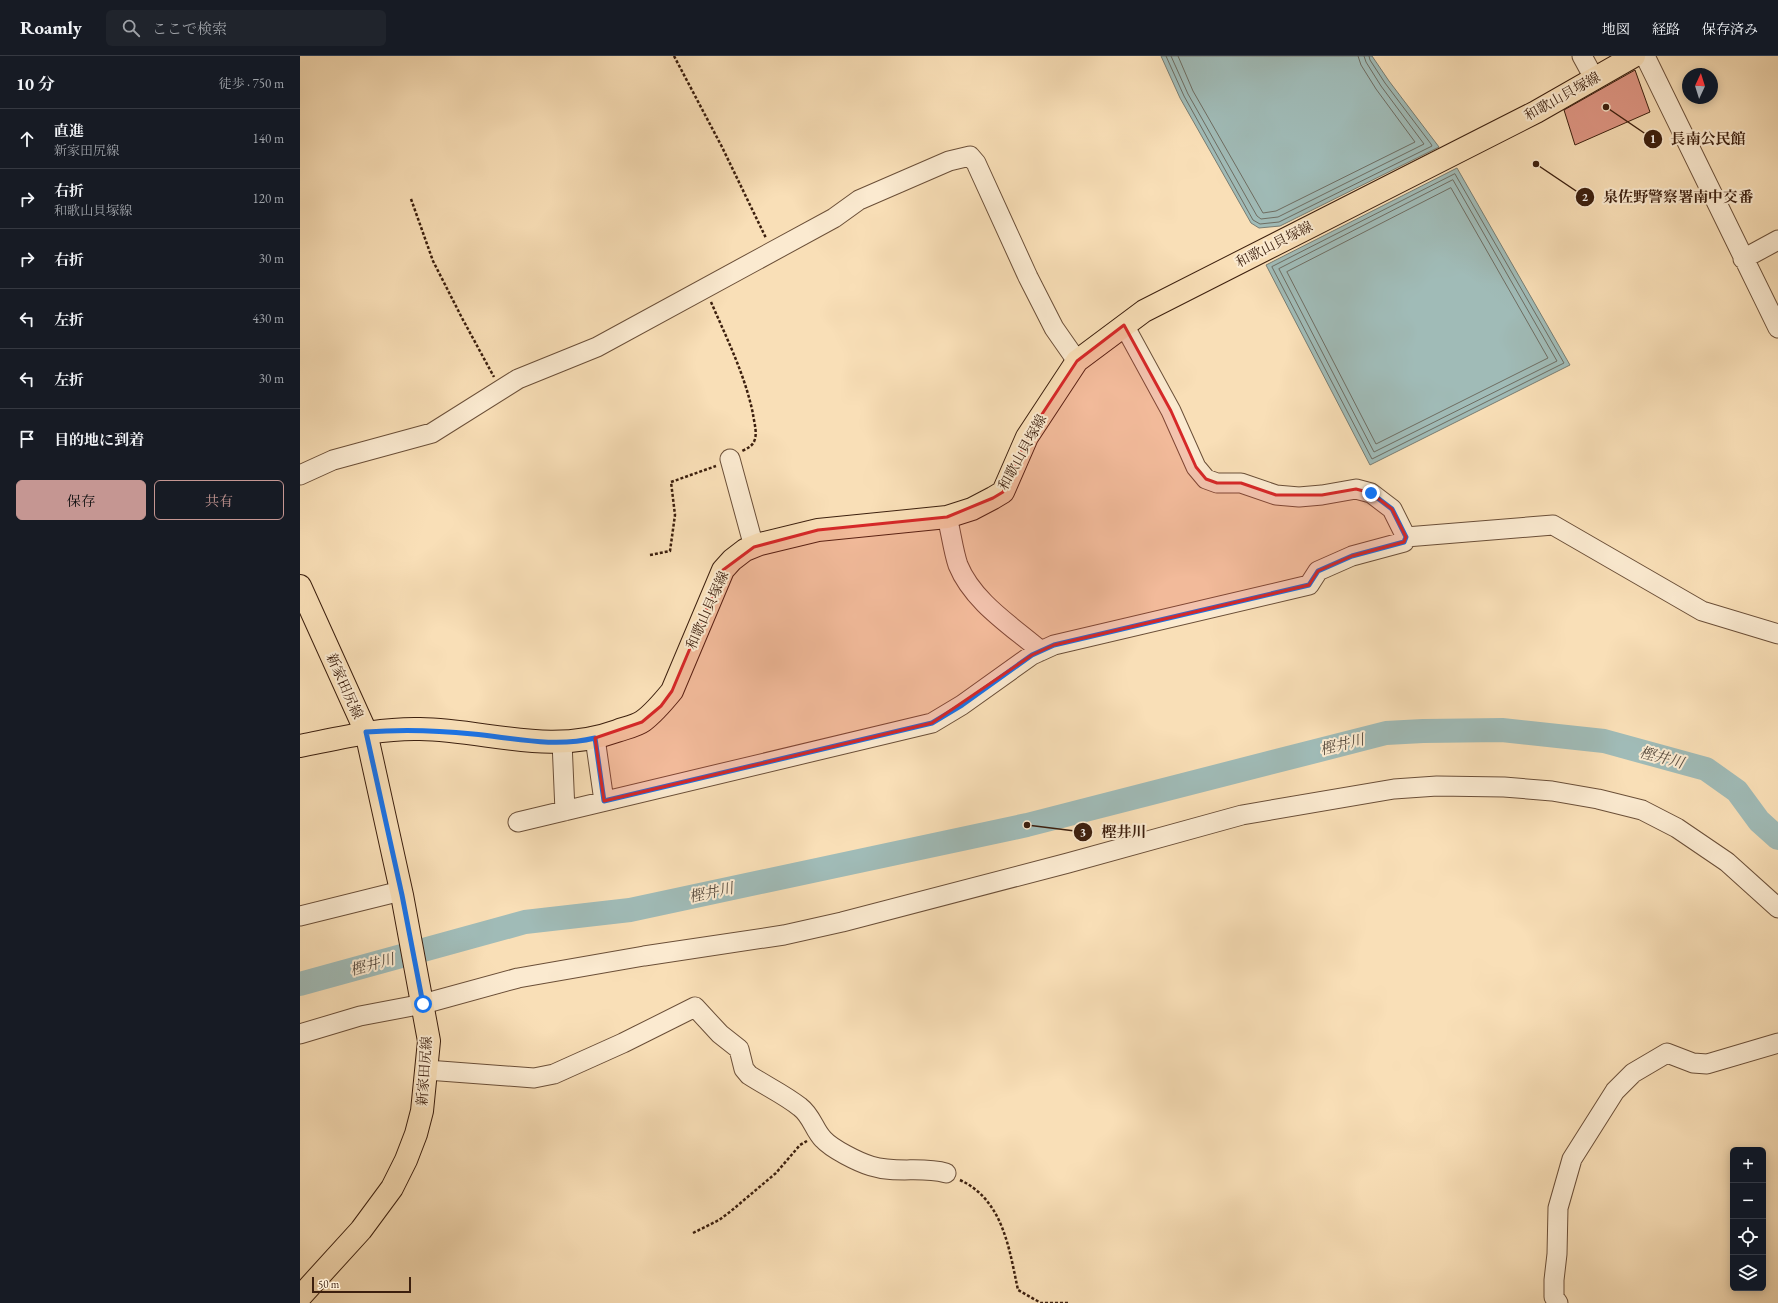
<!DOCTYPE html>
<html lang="ja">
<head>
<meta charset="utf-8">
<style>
  body { margin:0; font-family:"EB Garamond","Noto Serif JP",serif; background:#20242c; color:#f1f3f6 }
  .controls { position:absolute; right:12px; bottom:12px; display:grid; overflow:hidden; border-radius:6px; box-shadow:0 2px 10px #0003 }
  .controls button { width:36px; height:36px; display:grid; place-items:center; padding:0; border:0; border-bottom:1px solid #363941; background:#171b24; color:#f1f3f6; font:20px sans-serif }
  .compass { position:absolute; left:1382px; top:12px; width:36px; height:36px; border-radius:50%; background:#171b24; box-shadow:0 2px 10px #0003; rotate:4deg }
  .scale { position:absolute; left:12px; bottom:10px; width:99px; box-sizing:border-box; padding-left:4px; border:2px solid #3c1f0e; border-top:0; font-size:11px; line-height:14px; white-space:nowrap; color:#3c1f0e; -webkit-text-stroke:3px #fbead0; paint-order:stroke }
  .stop { position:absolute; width:12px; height:12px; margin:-9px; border:3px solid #1a73e8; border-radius:50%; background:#fff }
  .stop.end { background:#1a73e8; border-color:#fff; box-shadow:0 1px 4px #0008 }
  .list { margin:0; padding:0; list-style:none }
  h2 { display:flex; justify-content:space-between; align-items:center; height:52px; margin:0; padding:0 16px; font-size:17px }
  h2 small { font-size:13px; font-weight:400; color:#9ea1a6 }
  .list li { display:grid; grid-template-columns:26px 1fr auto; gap:12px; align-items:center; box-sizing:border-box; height:60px; padding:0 16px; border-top:1px solid #363941 }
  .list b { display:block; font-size:15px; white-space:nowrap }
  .list p { margin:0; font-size:13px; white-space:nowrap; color:#9ea1a6 }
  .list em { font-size:13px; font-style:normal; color:#9ea1a6 }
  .actions { display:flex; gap:8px; padding:12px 16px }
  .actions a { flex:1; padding:9px 0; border:1px solid #c59692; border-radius:6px; text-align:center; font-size:14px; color:#c59692 }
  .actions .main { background:#c59692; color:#111 }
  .icon { flex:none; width:22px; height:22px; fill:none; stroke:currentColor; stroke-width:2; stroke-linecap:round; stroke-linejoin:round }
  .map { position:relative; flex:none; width:1478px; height:1247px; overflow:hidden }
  header { display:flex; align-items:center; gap:24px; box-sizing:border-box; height:56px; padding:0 20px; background:#171b24; border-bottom:1px solid #363941 }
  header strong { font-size:19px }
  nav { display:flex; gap:22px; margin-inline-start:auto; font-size:14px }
  .search { width:280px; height:36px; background:#20242c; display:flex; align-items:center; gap:10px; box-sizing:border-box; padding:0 14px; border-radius:6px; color:#9ea1a6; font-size:15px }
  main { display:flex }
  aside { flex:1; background:#171b24 }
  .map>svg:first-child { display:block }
  .water { fill:#a0bbb7; stroke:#787d73 }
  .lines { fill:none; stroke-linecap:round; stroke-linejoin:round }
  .shore { stroke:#6e6d62; stroke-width:1 }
  .river { stroke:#a0bbb7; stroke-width:24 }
  .building { fill:#df9684; stroke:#3c1f0e }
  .minor-casing { stroke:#6b4f38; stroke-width:21 }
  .major-casing { stroke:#3c1f0e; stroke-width:24 }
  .path { stroke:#3c1f0e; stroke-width:2.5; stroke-dasharray:3 2; stroke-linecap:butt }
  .minor { stroke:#fbead0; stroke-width:19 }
  .major { stroke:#f9dfb7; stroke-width:22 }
  .route { stroke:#1a73e8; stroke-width:5 }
  .marked { fill:#d62828; fill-opacity:0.2; stroke:#d62828; stroke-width:3; stroke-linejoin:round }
  .labels { text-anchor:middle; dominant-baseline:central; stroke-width:4; stroke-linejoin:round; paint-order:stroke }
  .street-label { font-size:14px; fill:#3c1f0e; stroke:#fbead0 }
  .water-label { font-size:15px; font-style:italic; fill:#5a4e41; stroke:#fbead0 }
  .leader { fill:none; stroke:#3c1f0e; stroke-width:1.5 }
  .callout-dot { fill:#3c1f0e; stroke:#fbead0; stroke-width:1.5 }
  .mark-label { font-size:12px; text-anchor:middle; font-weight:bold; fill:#fff }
  .callout-label { font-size:15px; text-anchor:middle; font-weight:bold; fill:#3c1f0e; stroke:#fbead0; stroke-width:4; stroke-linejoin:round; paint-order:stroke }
</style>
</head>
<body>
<header>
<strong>Roamly</strong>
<div class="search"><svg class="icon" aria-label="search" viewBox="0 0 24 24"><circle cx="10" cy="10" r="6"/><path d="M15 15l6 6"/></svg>ここで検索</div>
<nav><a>地図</a><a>経路</a><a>保存済み</a></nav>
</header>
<main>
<aside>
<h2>10 分<small>徒歩 · 750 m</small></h2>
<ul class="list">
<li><svg class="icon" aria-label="ahead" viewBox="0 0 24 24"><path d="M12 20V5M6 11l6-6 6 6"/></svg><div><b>直進</b><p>新家田尻線</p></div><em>140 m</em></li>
<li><svg class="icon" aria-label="right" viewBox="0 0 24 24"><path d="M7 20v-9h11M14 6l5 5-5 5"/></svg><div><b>右折</b><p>和歌山貝塚線</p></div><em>120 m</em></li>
<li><svg class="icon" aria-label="right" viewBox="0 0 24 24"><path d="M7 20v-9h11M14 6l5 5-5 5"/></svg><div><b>右折</b></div><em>30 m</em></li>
<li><svg class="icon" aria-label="left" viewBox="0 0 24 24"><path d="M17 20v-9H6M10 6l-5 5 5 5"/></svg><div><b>左折</b></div><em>430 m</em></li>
<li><svg class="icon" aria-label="left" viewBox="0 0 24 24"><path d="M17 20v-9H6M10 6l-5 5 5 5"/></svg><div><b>左折</b></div><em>30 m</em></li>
<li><svg class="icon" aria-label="arrive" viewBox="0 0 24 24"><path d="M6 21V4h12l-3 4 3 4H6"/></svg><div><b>目的地に到着</b></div></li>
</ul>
<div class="actions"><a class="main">保存</a><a>共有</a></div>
</aside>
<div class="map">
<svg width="1478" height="1247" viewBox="0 0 1478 1247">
  <rect width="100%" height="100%" fill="#f9dfb7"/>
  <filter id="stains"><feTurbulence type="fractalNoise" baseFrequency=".005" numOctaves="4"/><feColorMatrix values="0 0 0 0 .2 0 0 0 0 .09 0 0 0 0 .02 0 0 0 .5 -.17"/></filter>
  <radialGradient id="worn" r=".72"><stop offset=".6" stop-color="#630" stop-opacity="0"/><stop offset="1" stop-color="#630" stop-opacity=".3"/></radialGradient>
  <path class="water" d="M861 0H1072L1089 25 1139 91 980 170 959 172 951 167 880 42Z
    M1157 112 1270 309 1070 409 966 209Z"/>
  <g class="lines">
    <path class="shore" d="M866 0 884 40 953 164 960 168 979 166 1132 90 1131 88 1085 27 1070 4 1069 0
      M871 0 888 38 957 160 961 163 978 161 1124 88 1081 30 1066 6 1064 0
      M878 0 893 35 963 157 976 155 1115 86 1076 33 1061 9 1058 0
      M1155 118 1264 307 1072 403 972 211Z
      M1153 124 1257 305 1074 396 979 213Z
      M1151 132 1248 302 1076 388 987 216Z"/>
    <path class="river" d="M0 928 225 866 330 854 727 769 1086 677 1123 675 1202 674 1304 685 1406 713 1437 735 1459 765 1478 782"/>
  </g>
  <path class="building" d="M1335 14 1350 56 1275 89 1264 54Z"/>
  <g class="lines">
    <g class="minor-casing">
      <path id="minor" d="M1282 0 1294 22
        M1345 0 1478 272
        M1443 203 1478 184
        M824 269 871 355 896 411 906 423 917 427H941L976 439 999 441 1022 439 1056 433 1071 437 1092 453 1106 481 1253 469 1402 555 1478 578
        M430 403 454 491
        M0 419 33 404 132 377 218 323 297 291 534 162 559 144 649 105 670 100 676 107 728 221 754 272 777 305
        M647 461C651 476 653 494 658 509 673 546 712 570 741 595
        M295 682 304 745
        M262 686 265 755
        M218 766 632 667 662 649 732 599 754 589 1009 529 1018 515 1052 500 1104 486 1106 481
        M0 860 101 835
        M0 978 60 960 123 948 218 922 344 900 484 879 542 866 768 807 942 759 1094 733 1137 730 1204 731 1252 735 1298 743 1342 754 1377 772 1427 806 1478 852
        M127 1014 234 1022 254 1018 323 987 395 951 420 978 439 993 444 1013 449 1019C466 1030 485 1039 500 1051 512 1060 514 1074 523 1083 532 1093 558 1106 571 1110 596 1118 622 1110 646 1117
        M1258 1247 1254 1241V1224L1257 1198 1258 1152 1272 1103 1315 1035 1333 1017 1367 997 1393 1007 1407 1008 1478 987"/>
    </g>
    <g class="major-casing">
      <path id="major" d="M0 530 66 676 102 839 129 985 122 1055 116 1078 106 1104 92 1132 61 1174 0 1241
        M0 690C40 682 79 672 120 673 188 674 249 700 317 675 325 672 336 670 343 665 354 657 363 646 372 635L423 514 432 504 445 494 460 488 518 474 647 461 672 453 693 442 703 436 727 381 777 305 844 255 1236 56 1334 0"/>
    </g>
    <path class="path" d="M374 0 422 91 466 182
      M111 143 133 205 162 262 194 321
      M411 246C427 283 445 319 453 358 454 366 457 375 455 383 453 390 448 392 442 395
      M350 499 370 495 375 459 371 426 416 410
      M660 1124C703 1144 709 1192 718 1234L741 1247H768
      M393 1177 419 1164 431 1155 476 1117 500 1089 507 1085"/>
    <use href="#minor" class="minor"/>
    <use href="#major" class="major"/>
  </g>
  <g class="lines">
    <path class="route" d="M123 948 102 839 66 676C103 673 135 674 173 678 214 682 254 692 295 682L304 745 632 667 662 649 732 599 754 589 1009 529 1018 515 1052 500 1104 486 1106 481 1092 453 1071 437"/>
  </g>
  <path class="marked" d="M824 269 871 355 896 411 906 423 917 427H941L976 439H1022L1056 433 1071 437 1092 453 1106 481 1104 486 1052 500 1018 515 1009 529 754 589 732 599 632 667 304 745 295 682 342 666 361 650 372 635 423 514 454 491 518 474 647 461 693 442 703 436 727 381 777 305Z"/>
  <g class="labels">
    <g class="street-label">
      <text transform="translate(1262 40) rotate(-29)">和歌山貝塚線</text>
      <text transform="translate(974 188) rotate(-27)">和歌山貝塚線</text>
      <text transform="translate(722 396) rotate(-61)">和歌山貝塚線</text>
      <text transform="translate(407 554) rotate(-66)">和歌山貝塚線</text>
      <text transform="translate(45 630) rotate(66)">新家田尻線</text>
      <text transform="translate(124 1015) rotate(-86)">新家田尻線</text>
    </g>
    <g class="water-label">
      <text transform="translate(1042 688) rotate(-14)">樫井川</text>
      <text transform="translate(1362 701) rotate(15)">樫井川</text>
      <text transform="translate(411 836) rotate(-12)">樫井川</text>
      <text transform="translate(72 908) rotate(-15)">樫井川</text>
    </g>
  </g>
  <path class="leader" d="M1306 51L1353 83M1236 108L1285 141M727 769L783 776"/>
  <g class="callout-dot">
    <circle cx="1306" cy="51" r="4"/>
    <circle cx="1236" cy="108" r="4"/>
    <circle cx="727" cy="769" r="4"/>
    <circle cx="1353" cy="83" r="10"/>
    <circle cx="1285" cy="141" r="10"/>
    <circle cx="783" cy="776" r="10"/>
  </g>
  <g class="mark-label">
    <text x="1353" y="87">1</text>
    <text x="1285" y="145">2</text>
    <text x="783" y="780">3</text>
  </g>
  <g class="callout-label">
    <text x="1408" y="88">長南公民館</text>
    <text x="1378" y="146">泉佐野警察署南中交番</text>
    <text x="824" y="781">樫井川</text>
  </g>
  <rect width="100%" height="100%" filter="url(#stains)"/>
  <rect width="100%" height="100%" fill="url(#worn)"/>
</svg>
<div class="controls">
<button>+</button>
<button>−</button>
<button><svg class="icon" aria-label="locate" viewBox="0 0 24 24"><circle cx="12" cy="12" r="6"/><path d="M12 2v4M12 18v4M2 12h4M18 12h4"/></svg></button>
<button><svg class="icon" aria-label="layers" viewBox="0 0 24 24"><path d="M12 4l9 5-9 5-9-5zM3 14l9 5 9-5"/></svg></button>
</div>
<svg class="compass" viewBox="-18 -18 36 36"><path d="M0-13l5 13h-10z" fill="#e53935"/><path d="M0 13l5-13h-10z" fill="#9ea1a6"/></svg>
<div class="scale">50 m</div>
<div class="stop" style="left:123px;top:948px"></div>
<div class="stop end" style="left:1071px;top:437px"></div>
</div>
</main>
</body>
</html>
